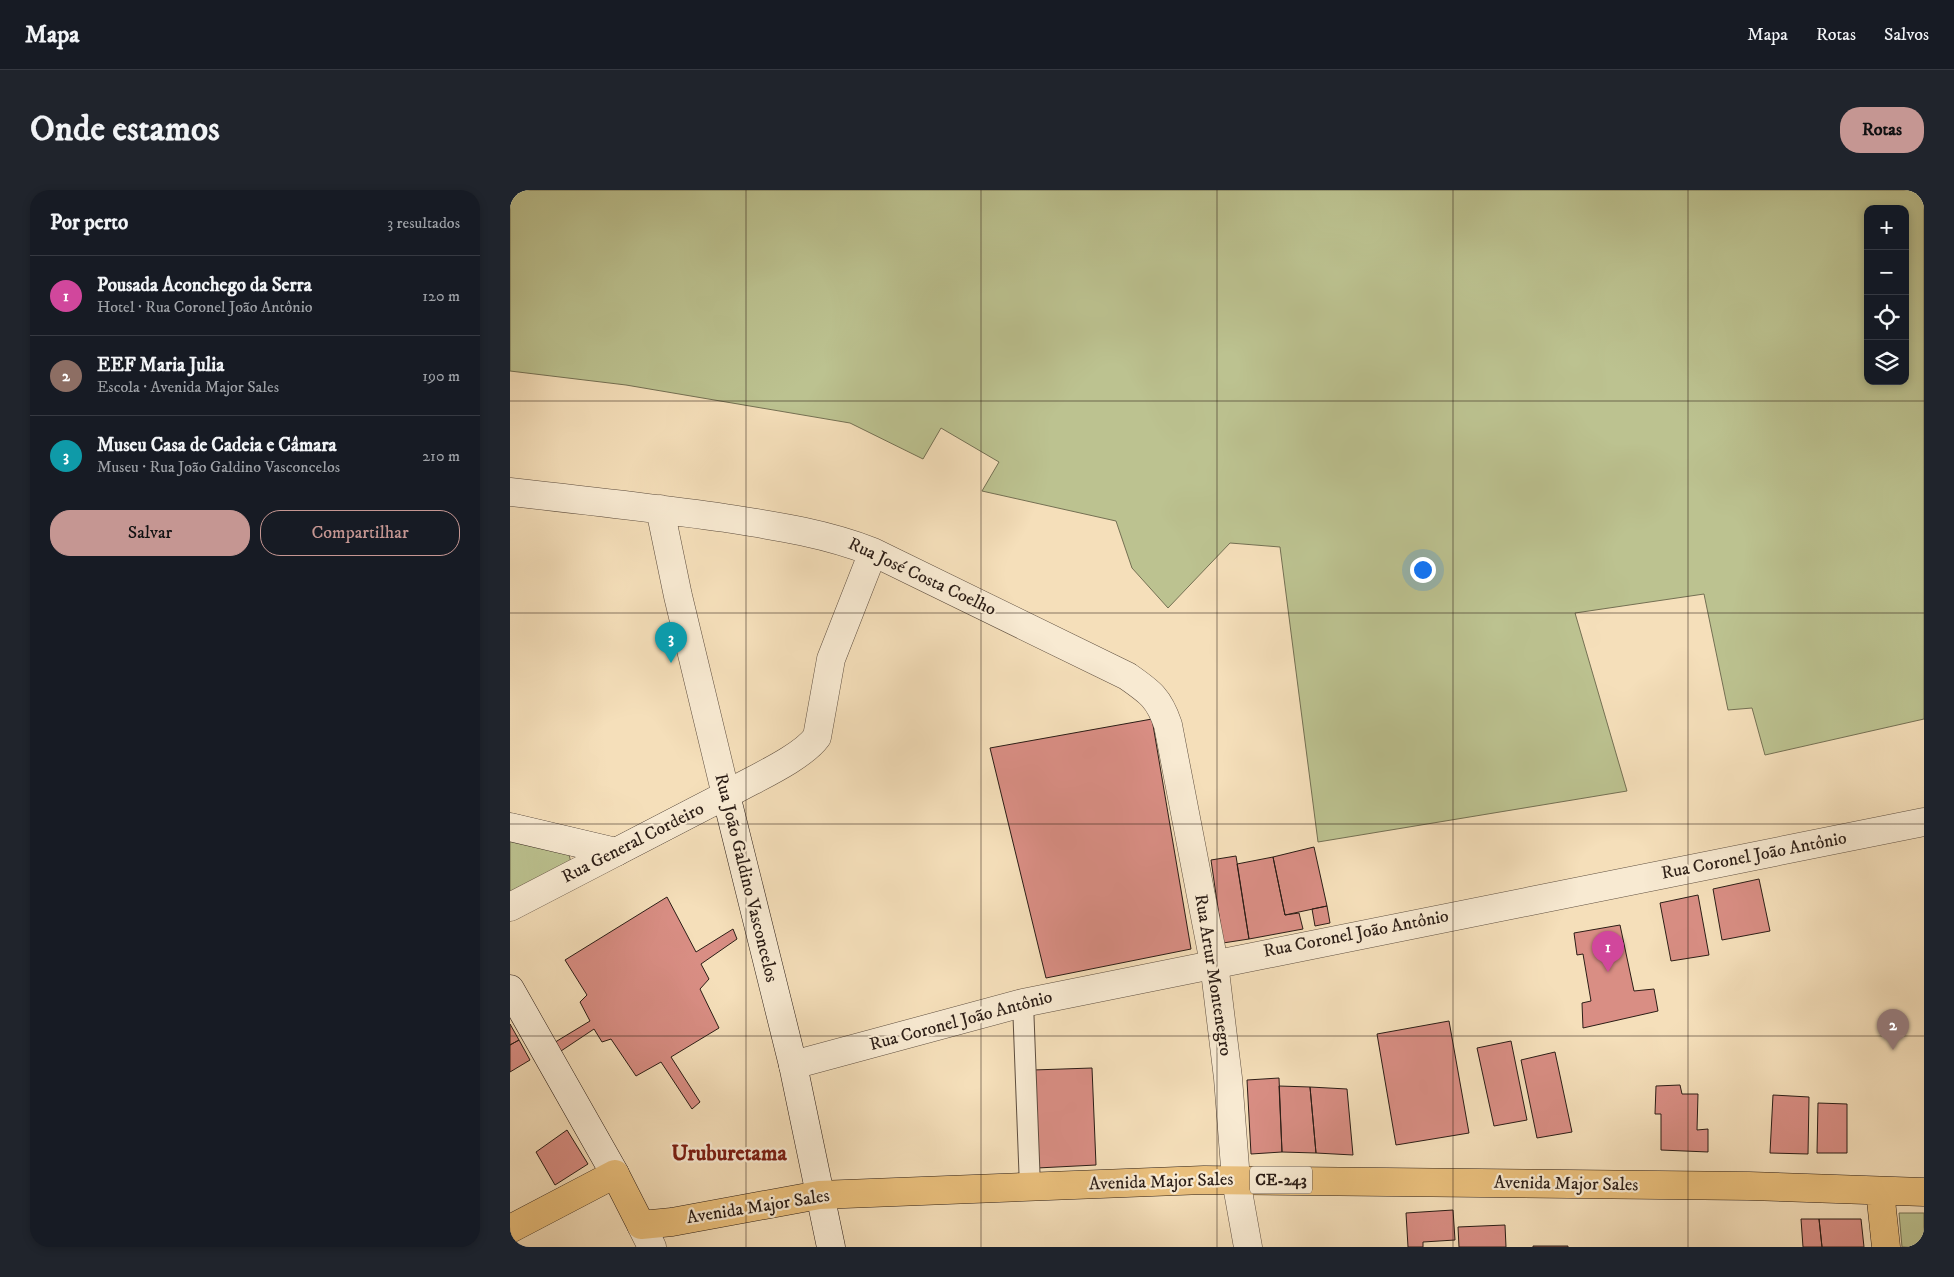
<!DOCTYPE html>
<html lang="pt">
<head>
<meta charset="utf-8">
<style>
  body { margin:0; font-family:"IM FELL DW Pica",serif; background:#20242c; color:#f1f3f6 }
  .controls { position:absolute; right:15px; top:15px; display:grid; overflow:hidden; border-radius:10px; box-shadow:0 2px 8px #0003 }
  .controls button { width:45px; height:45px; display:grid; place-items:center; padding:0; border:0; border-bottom:1px solid #363941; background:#171b24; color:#f1f3f6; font:25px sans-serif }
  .you { position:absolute; left:912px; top:379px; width:18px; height:18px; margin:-12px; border:4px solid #fff; border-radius:50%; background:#1a73e8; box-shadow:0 0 0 8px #1a73e833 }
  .badge { display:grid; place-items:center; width:32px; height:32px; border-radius:50%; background:#c59692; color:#fff; font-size:16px; font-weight:700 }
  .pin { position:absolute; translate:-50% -41px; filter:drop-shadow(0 1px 2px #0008) }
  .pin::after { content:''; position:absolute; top:26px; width:18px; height:15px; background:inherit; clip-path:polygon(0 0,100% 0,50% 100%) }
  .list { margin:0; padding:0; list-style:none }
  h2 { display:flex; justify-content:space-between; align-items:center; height:65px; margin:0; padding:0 20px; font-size:21px }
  h2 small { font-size:16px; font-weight:400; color:#9ea1a6 }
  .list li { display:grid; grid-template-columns:32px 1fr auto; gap:15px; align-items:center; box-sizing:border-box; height:80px; padding:0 20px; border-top:1px solid #363941 }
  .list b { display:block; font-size:19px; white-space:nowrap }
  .list p { margin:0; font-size:16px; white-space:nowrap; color:#9ea1a6 }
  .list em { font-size:16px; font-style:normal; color:#9ea1a6 }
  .actions { display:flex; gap:10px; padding:15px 20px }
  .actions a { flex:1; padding:11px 0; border:1px solid #c59692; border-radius:20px; text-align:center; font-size:18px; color:#c59692 }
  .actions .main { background:#c59692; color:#111 }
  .icon { flex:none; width:28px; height:28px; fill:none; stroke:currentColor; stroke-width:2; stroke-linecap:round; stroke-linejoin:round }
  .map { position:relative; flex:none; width:1414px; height:1057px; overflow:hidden; border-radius:20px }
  header { display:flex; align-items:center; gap:30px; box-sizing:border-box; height:70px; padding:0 25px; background:#171b24; border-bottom:1px solid #363941 }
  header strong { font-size:24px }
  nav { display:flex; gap:28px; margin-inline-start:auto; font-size:18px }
  .intro { display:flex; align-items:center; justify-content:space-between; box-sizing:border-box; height:120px; padding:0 30px }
  h1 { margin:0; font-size:35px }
  .button { padding:12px 22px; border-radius:20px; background:#c59692; color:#111; font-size:18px; font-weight:700 }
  main { display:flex; gap:30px; padding:0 30px }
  aside { flex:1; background:#171b24; border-radius:20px; box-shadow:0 2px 8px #0003 }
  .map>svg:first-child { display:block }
  .green { fill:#bcc290; stroke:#747053; fill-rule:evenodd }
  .building { fill:#d98e84; stroke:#2b1d16 }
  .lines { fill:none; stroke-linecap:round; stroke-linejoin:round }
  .pedestrian-casing { stroke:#5e4e3f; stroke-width:22 }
  .minor-casing { stroke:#5e4e3f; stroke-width:29 }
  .tertiary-casing { stroke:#5e4e3f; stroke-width:29 }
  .secondary-casing { stroke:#2b1d16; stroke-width:29 }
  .primary-casing { stroke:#2b1d16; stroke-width:29 }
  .pedestrian { stroke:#f8ead2; stroke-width:20 }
  .minor { stroke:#f8ead2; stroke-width:28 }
  .tertiary { stroke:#f8ead2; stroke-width:28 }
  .secondary { stroke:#f8ead2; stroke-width:28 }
  .primary { stroke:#eac07d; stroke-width:28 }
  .grid { fill:none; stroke:#2b1d16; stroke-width:1; stroke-opacity:0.55 }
  .labels { text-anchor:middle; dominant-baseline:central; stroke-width:4.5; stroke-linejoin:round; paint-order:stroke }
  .shield { fill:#f8ead2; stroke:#685a4e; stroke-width:1 }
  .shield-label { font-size:16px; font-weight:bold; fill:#2b1d16 }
  .street-label { font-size:18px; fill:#2b1d16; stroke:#f8ead2 }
  .district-label { font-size:22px; font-weight:bold; fill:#7a1f14; stroke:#f8ead2 }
</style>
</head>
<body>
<header>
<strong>Mapa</strong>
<nav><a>Mapa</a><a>Rotas</a><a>Salvos</a></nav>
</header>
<div class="intro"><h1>Onde estamos</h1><a class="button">Rotas</a></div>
<main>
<aside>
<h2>Por perto<small>3 resultados</small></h2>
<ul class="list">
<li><span class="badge" style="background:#d1479c">1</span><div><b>Pousada Aconchego da Serra</b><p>Hotel · Rua Coronel João Antônio</p></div><em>120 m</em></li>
<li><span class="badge" style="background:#8d6e63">2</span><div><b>EEF Maria Julia</b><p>Escola · Avenida Major Sales</p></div><em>190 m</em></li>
<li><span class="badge" style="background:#0f9aa8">3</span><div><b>Museu Casa de Cadeia e Câmara</b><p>Museu · Rua João Galdino Vasconcelos</p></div><em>210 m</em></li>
</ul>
<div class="actions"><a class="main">Salvar</a><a>Compartilhar</a></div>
</aside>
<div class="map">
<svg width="1414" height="1057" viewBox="0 0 1414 1057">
  <rect width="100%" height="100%" fill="#f5dfba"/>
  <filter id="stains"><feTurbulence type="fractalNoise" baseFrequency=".004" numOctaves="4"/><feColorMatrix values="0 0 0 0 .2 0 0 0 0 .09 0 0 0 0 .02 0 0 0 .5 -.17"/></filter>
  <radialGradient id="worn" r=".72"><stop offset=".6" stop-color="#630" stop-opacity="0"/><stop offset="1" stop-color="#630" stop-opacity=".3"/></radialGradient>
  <path class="green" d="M0 0H1414V529L1255 565 1242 518 1218 520 1194 404 1065 423 1117 601 808 652 770 357 720 353 658 418 622 378 606 331 472 301 489 272 431 238 413 269 340 233 116 195 0 181ZM1358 19H1395V191H1358Z
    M0 643 58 660 61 673 0 704Z
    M1389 1023H1414V1057H1392Z"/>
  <path class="building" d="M642 529 681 759 536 788 480 558Z
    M804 657 817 716 775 725 763 667Z
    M726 666 739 749 713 753 701 670Z
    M763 667 775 725 789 723 793 739 739 749 727 674Z
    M1249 689 1260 741 1212 750 1203 699Z
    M1188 705 1199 765 1161 771 1150 713Z
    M157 707 186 762 223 739 227 749 191 774 199 789 190 799 209 838 161 867 190 912 182 919 151 872 126 886 101 849 92 852 84 839 48 863 42 854 80 831 70 812 77 805 55 770Z
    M817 716 820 733 805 736 802 719Z
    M1110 735 1124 801 1144 799 1148 821 1073 838 1072 813 1081 811 1073 764 1067 765 1064 743Z
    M939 831 959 943 886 955 867 844Z
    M0 834 9 850 0 855Z
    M9 850 20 870 0 882V855Z
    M1001 851 1017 930 984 936 967 858Z
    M1045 862 1062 942 1027 948 1011 870Z
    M582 878 586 975 527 978 523 880Z
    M769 888 772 962 741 964 737 890Z
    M1170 895 1172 904H1188L1187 940 1198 939V962L1151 960V924H1145L1146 896Z
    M769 896 800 897 806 963 772 962Z
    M800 897 837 899 843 965 806 963Z
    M1263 905 1299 907 1298 964 1260 963Z
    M1308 913 1337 914V963H1307Z
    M57 940 78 974 45 995 26 962Z
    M943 1020 945 1050 913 1052V1057H898L896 1023Z
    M1291 1029H1309L1312 1057H1293Z
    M1309 1029H1351L1354 1057H1312Z
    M995 1035 996 1057H949L948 1037Z
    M1023 1056H1058V1057H1023Z"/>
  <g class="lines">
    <g class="pedestrian-casing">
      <path id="pedestrian" d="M513 813 520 997"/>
    </g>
    <g class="minor-casing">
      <path id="minor" d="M0 302C72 310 144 318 215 328 266 336 314 343 363 362L617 486C640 502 649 508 658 535L704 773 718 888 726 990 738 1057
        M150 319 168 406 216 605C241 590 291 569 307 547L321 469 363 362
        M0 717 106 662
        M131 1035 142 1057"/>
    </g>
    <g class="tertiary-casing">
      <path id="tertiary" d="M283 875 513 813 1414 632"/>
    </g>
    <g class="secondary-casing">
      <path id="secondary" d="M0 637 106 662 216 605 283 875 321 1057
        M0 799 105 984"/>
    </g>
    <g class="primary-casing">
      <path id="primary" d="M1370 1001 1376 1057
        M0 1039 105 984 131 1035 162 1032 309 1005 694 990 1239 996 1414 1002"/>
    </g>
    <use href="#pedestrian" class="pedestrian"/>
    <use href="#minor" class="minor"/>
    <use href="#tertiary" class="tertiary"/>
    <use href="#secondary" class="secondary"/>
    <use href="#primary" class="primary"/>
  </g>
  <path class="grid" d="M236 0V1057M471 0V1057M707 0V1057M943 0V1057M1178 0V1057M0 211H1414M0 423H1414M0 634H1414M0 846H1414"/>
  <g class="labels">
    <rect class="shield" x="740" y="976.5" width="62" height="27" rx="4"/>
    <g class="shield-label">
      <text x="771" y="990">CE-243</text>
    </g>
    <g class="street-label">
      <text transform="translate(412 387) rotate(25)">Rua José Costa Coelho</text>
      <text transform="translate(123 653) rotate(-27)">Rua General Cordeiro</text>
      <text transform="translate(1244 666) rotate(-11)">Rua Coronel João Antônio</text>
      <text transform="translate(236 688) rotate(76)">Rua João Galdino Vasconcelos</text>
      <text transform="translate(846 744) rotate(-11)">Rua Coronel João Antônio</text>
      <text transform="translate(703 785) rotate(81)">Rua Artur Montenegro</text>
      <text transform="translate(451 831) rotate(-15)">Rua Coronel João Antônio</text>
      <text transform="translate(651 992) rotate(-2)">Avenida Major Sales</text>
      <text transform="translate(1056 994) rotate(1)">Avenida Major Sales</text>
      <text transform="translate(248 1017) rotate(-9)">Avenida Major Sales</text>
    </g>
    <g class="district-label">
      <text x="219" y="963">Uruburetama</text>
    </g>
  </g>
  <rect width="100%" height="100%" filter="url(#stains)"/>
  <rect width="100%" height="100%" fill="url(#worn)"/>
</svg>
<div class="controls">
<button>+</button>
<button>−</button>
<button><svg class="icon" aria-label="locate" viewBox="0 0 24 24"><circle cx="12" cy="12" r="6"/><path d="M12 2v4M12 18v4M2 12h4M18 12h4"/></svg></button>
<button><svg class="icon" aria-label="layers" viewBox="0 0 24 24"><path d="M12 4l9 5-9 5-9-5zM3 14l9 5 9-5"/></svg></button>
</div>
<div class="you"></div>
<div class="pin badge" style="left:1098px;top:782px;background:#d1479c">1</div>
<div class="pin badge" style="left:1383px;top:860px;background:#8d6e63">2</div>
<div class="pin badge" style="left:161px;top:473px;background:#0f9aa8">3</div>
</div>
</main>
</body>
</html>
